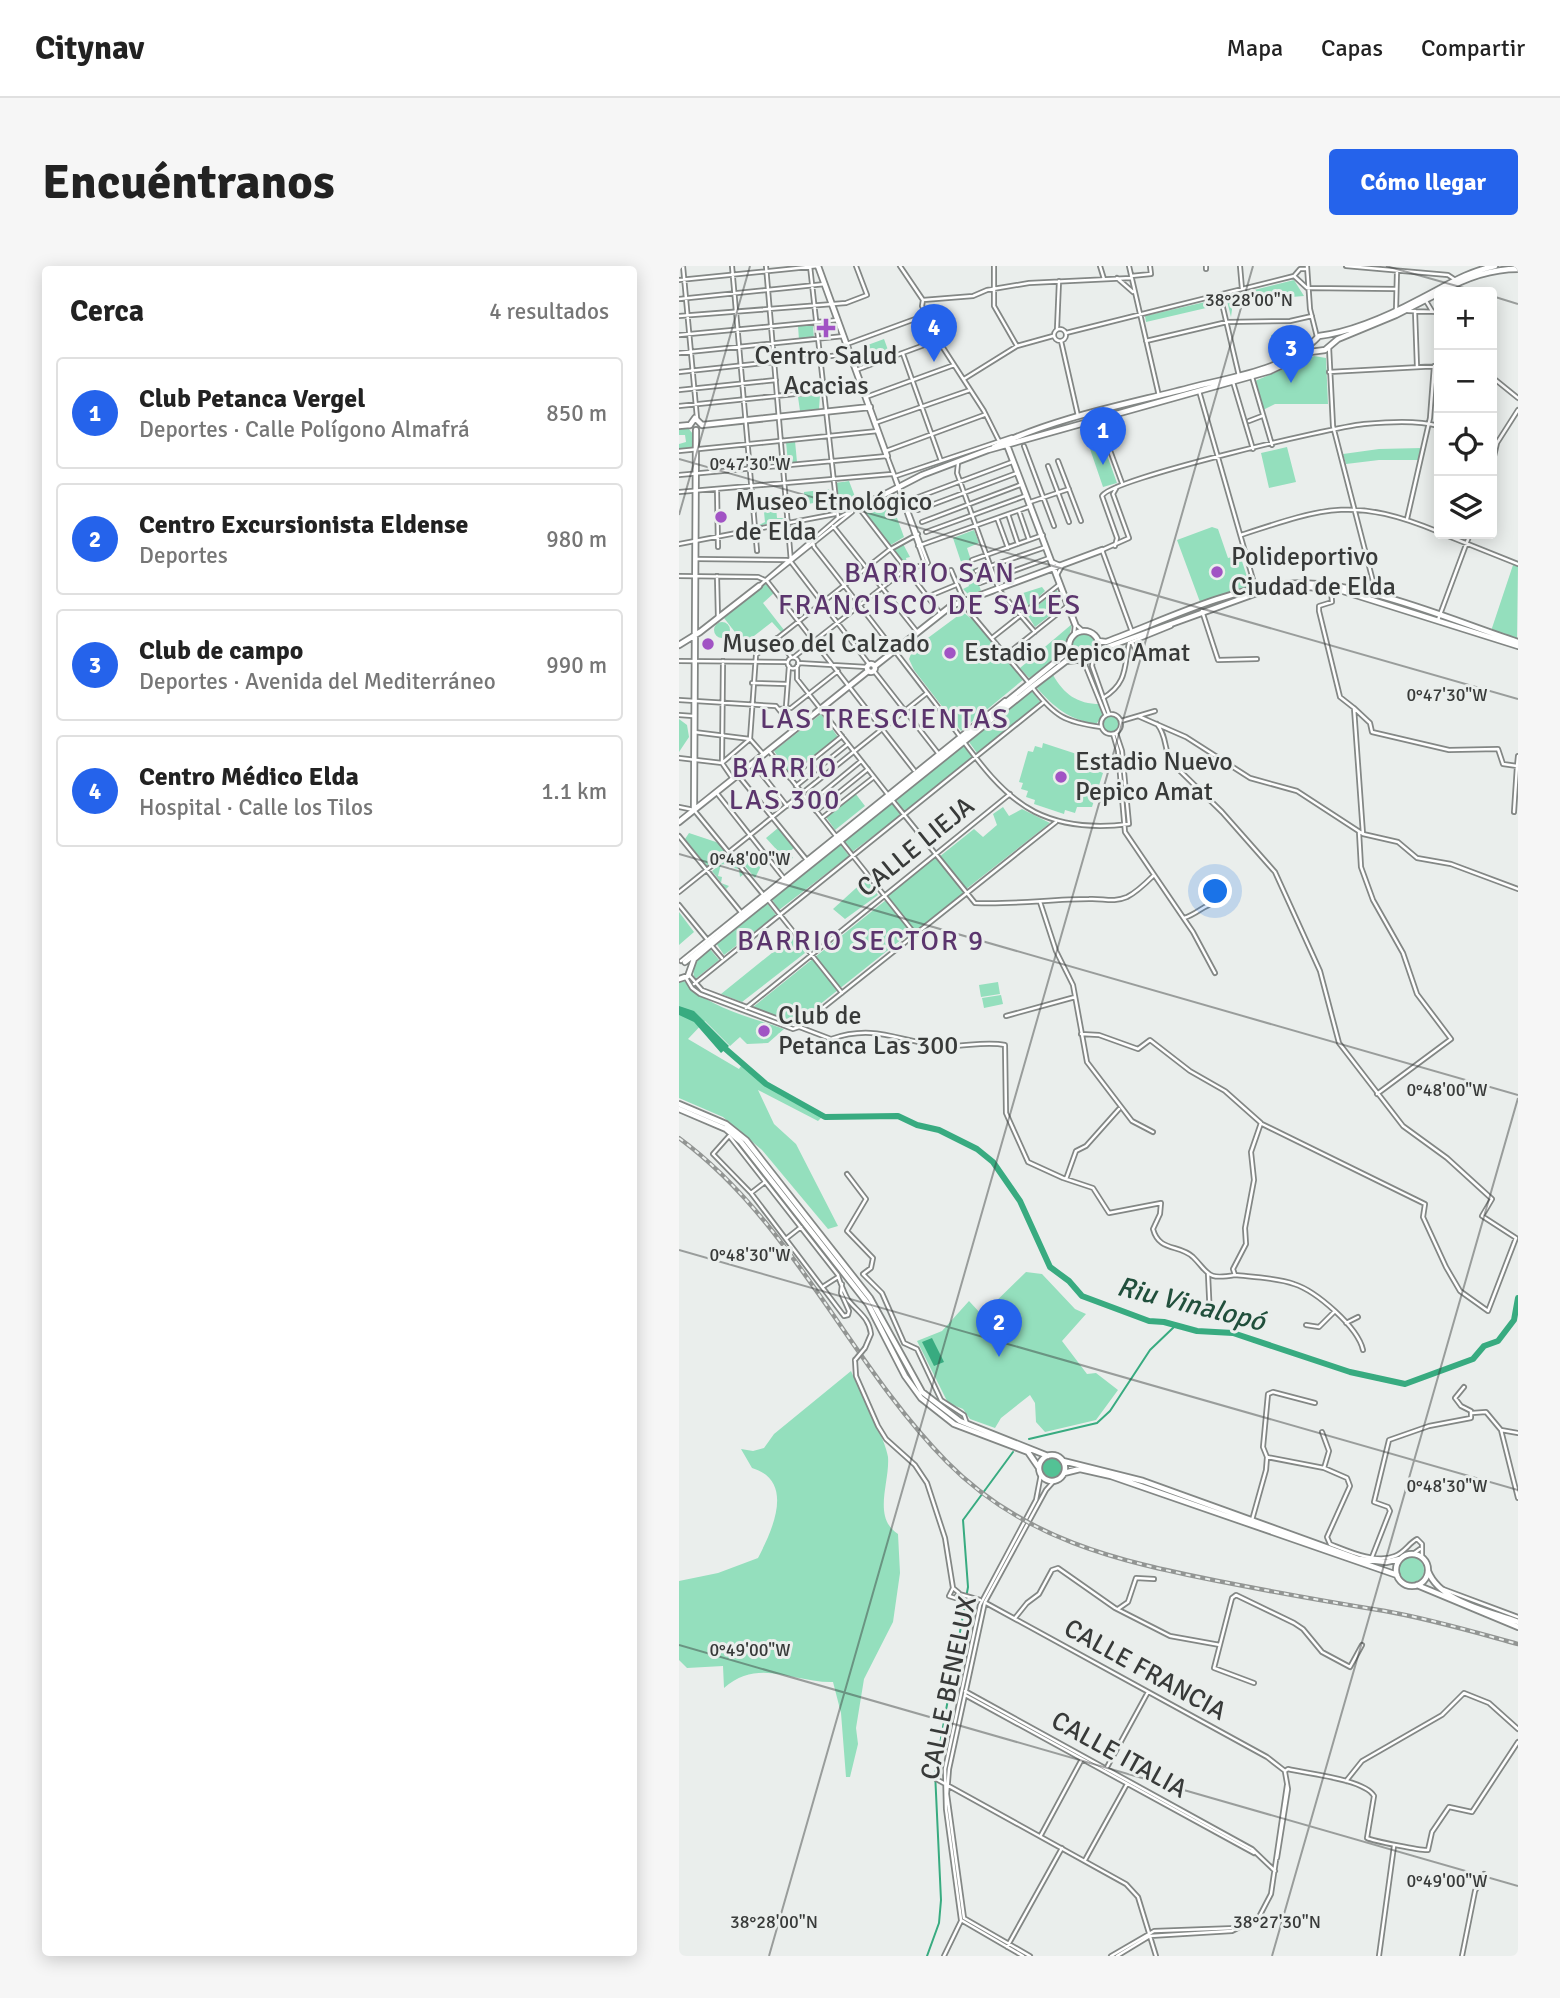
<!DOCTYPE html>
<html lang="es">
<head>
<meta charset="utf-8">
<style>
  body { margin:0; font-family:Signika,sans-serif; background:#f6f6f6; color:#222 }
  .controls { position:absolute; right:21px; top:21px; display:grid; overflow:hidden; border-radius:7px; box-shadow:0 4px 18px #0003 }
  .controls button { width:63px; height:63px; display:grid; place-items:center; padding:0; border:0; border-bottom:2px solid #e0e0e0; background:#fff; color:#222; font:35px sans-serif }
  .you { position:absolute; left:537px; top:626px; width:24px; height:24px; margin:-18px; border:5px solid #fff; border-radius:50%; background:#1a73e8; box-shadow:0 0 0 10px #1a73e833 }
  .badge { display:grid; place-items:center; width:46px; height:46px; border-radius:50%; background:#2563eb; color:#fff; font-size:23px; font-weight:700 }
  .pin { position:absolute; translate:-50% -58px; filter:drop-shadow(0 2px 4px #0008) }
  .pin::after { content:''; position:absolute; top:37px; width:24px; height:21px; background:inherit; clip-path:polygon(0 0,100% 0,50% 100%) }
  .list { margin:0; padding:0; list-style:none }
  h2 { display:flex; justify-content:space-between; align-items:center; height:91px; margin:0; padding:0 28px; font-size:30px }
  h2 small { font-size:23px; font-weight:400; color:#767676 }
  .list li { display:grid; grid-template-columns:46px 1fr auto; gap:21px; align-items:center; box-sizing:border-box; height:112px; margin:0 14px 14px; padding:0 14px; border:2px solid #e0e0e0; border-radius:7px }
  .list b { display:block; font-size:26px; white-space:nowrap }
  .list p { margin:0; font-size:23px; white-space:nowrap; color:#767676 }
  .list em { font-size:23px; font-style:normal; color:#767676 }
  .icon { flex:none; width:38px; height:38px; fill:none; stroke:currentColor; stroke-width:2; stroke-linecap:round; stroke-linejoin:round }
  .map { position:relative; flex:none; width:839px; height:1690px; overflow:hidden; border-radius:7px }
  header { display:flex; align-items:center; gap:42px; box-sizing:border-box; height:98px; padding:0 35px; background:#fff; border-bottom:2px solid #e0e0e0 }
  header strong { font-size:33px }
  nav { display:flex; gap:38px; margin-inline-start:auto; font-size:24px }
  .intro { display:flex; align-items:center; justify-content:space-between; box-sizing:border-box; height:168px; padding:0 42px }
  h1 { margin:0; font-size:49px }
  .button { padding:18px 32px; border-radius:7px; background:#2563eb; color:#fff; font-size:24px; font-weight:700 }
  main { display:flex; gap:42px; padding:0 42px }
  aside { flex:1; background:#fff; border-radius:7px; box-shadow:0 4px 18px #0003 }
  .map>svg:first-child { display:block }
  .green { fill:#94dfbd }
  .forest { fill:#53c295 }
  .water { fill:#38ab80 }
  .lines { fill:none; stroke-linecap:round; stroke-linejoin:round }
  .stream { stroke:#38ab80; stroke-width:2 }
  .river { stroke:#38ab80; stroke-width:6 }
  .street-casing { stroke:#838785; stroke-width:6 }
  .secondary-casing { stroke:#838785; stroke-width:8 }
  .street { stroke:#fff; stroke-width:2.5 }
  .secondary { stroke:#fff; stroke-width:4.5 }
  .rail-casing { stroke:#929593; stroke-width:4.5 }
  .rail { stroke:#eaeeec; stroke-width:2; stroke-dasharray:5; stroke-linecap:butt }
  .street-bridge-casing { stroke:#838785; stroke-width:6; stroke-linecap:butt }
  .street-bridge { stroke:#fff; stroke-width:2.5 }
  .ticks { fill:none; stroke:#383a39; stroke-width:2; stroke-opacity:0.45 }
  .poi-dot { fill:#a153c4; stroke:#eaeeec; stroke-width:2.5 }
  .labels { text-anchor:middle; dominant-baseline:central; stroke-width:6; stroke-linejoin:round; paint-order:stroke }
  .poi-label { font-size:26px; fill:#383a39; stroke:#eaeeec; text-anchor:start }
  .street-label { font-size:26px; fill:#383a39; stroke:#eaeeec }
  .neighbourhood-label { font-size:28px; letter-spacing:2px; fill:#5b356d; stroke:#eaeeec }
  .water-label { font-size:28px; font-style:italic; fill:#214f3c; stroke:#eaeeec }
  .ticks-label { font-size:18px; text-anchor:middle; fill:#383a39; stroke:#eaeeec; stroke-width:6; stroke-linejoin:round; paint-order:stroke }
</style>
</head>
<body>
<header>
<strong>Citynav</strong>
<nav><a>Mapa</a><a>Capas</a><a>Compartir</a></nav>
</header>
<div class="intro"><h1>Encuéntranos</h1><a class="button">Cómo llegar</a></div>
<main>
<aside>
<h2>Cerca<small>4 resultados</small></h2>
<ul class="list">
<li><span class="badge">1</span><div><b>Club Petanca Vergel</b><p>Deportes · Calle Polígono Almafrá</p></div><em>850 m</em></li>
<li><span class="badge">2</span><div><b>Centro Excursionista Eldense</b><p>Deportes</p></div><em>980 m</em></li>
<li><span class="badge">3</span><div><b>Club de campo</b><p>Deportes · Avenida del Mediterráneo</p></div><em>990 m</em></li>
<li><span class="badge">4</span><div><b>Centro Médico Elda</b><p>Hospital · Calle los Tilos</p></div><em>1.1 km</em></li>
</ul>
</aside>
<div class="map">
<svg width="839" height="1690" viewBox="0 0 839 1690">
  <rect width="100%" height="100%" fill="#eaeeec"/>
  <path class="green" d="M615 14 625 30 554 36 552 51 547 31Z
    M539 33 540 39 467 56 466 50Z
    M134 59 135 73 120 74 119 60Z
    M624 66 625 69 593 82 592 69Z
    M205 73 209 84 190 91 186 80Z
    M635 90 647 92 649 138H596L584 144 576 115Z
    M141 129 140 143 121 145 119 131Z
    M9 162 14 168V181L0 183V178L7 176 6 169H0V163Z
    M116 175 118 196 109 197 107 176Z
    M423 175 438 217 424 221 410 180Z
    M608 181 617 216 590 222 582 187Z
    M742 182 739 194H700L667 198 664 188 700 183Z
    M170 215 178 236 160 244 156 217Z
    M150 223 152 243 148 244 146 235 112 241V238L125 236V226Z
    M96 229 98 252H106V255L78 260 86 256 84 236H77L76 231Z
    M210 230 225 271 210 280 183 245Z
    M533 261 539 263 549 292 561 289 571 320 521 336 498 274Z
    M295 264 300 277 288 282 302 325 289 328 284 323 290 320 274 272Z
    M223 276 231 291 227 292 228 297 232 300H224L214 282Z
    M834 299 839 300 838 372 812 365Z
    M87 318 95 327 84 337 105 364 102 366 93 356 71 373 79 384 73 388 45 352Z
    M363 321 366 325 350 340 341 328Z
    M378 324 383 340 356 361 348 348Z
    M284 346 300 359 345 413 282 465 235 404 230 393 234 383Z
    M35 364a8 8 0 1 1 16 0a8 8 0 1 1-16 0Z
    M393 358 387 385 374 398 350 412 341 402Z
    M392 380a13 13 0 1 1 26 0a13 13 0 1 1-26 0Z
    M374 409C385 428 398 438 421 438L425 448 417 458C389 453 376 442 357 421Z
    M352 424 362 437 298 487 290 476Z
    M142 448 159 471 111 508 95 485Z
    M424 458a8 8 0 1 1 16 0a8 8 0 1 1-16 0Z
    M0 453 8 459 10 471 0 486Z
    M364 477 416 494 415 498 420 500 419 505 424 507 413 541H398L396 547 386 544 385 548 355 538 356 534 347 531 349 525 342 523 344 517 340 516 349 485 354 486 356 480 363 482Z
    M286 479 295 491 225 546 217 533Z
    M176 527 186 540 156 564 147 551Z
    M212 536 222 549 173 586 165 575Z
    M324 541 330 550 343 543 371 557 286 624 288 627 237 668 233 665 115 759 74 741 207 634 204 629 257 587 260 591 295 563 304 571 318 559 314 548Z
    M99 562 115 582 110 586 114 592 107 594 87 572Z
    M10 567 40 577 46 585 28 600 6 573Z
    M161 578 170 590 100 644 92 632Z
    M51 591 65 608 61 611 60 603 54 602V599L42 598 39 610 43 611 42 617 50 620 47 623 33 605Z
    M84 591 85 594 76 612 61 594Z
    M187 613 199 629 166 653 154 643Z
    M88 637 97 649 45 689 37 677Z
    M0 646 15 666 0 679Z
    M114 670 126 687 63 736 42 728Z
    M31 683 40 694 15 714 14 698Z
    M5 715C29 742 71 751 105 763L89 777 68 778 61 771 51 780 26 755 9 773 60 803 62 800 101 829 143 851 139 855 79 824 95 858 117 878 159 960 149 963 83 884 44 851 0 832V717Z
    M319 716 321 728 302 731 300 719Z
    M322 729 324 738 305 742 303 732Z
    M347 1006 363 1008 396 1043 407 1048 383 1075 408 1108 417 1107 439 1124 417 1154 366 1166 357 1156 356 1137 351 1129 322 1152 316 1162 291 1153 284 1143 269 1137 238 1075 263 1065 290 1035 303 1049Z
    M172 1105C181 1126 207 1174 209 1191 211 1217 193 1251 219 1268L221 1307 214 1356 185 1413 177 1462 179 1478 171 1511H167L162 1447 154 1416C115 1417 80 1391 45 1422L44 1400 8 1402 0 1394V1315L39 1307 79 1292C94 1263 116 1215 73 1202L62 1183 74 1185 85 1182 95 1168Z
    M719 1304a13 13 0 1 1 26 0a13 13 0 1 1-26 0Z"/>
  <path class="forest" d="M363 1202a10 10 0 1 1 20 0a10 10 0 1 1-20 0Z"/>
  <path class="water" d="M0 740 15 745 50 780 42 787 15 756 0 749Z
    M253 1072 265 1096 255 1100 243 1076Z"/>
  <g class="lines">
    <path class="stream" d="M350 1173 418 1157 431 1145 471 1084 496 1060
      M248 1690 260 1657 262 1634 256 1506 289 1321 284 1254 334 1186"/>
    <path class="river" d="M42 779 87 818 146 851 219 850 238 859 260 864 298 883 314 896 341 935 371 1001 390 1015 403 1030 470 1055 485 1056 518 1065 554 1067 671 1106 726 1118 794 1093 805 1080 819 1075 835 1054 839 1032"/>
    <g class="street-casing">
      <path id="street" d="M4 0 18 152
        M53 0 78 285
        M87 0 112 296 190 398
        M131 0 159 252
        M221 0 244 34 243 40 259 74 305 145 320 175
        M315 0V40L338 80
        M421 0 425 13
        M450 0 480 130
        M527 0V3
        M561 0 563 23
        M628 0 631 43 638 71
        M667 0 769 9 775 13
        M452 10 472 8 471 0
        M615 10 628 22 717 23
        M438 12 454 26
        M0 14 139 0
        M541 29 560 110
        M0 33 146 18
        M244 34 294 30 308 24 350 17 452 12
        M747 35 753 45
        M717 44 718 5
        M729 45 760 46
        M736 45 738 101
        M0 50 167 37 188 29 177 0
        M375 69a6 6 0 1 1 12 0a6 6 0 1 1-12 0Z
        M378 63 380 15
        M387 67 615 10 621 3H627
        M0 69 159 54
        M382 75 399 150
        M467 75 548 56 611 55 633 50
        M168 78 247 49
        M650 81 654 160 697 327
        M0 87 165 70
        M224 88 262 195
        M177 104 259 74
        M0 106 171 88
        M650 106 760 100
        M573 111 593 179
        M813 111 839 132
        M285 113 338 80 374 70
        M554 116 574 183
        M0 124 97 114
        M520 125 577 324
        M187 131 275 99
        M0 140 183 121
        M417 154 422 160 443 217
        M570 155 583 150
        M196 157 291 124
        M345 180 375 260
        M0 185 199 165
        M207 185 305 149
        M208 190 246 298
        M379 195 402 255
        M279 197 278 207 320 324 356 366
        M813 199 818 177 839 144
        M369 200 390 256
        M0 209 208 190
        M217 210 333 171
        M438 221 434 228 450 272 423 284 453 366
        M38 223 39 281
        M0 226 213 208
        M234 233 333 196
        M351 236 390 223
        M180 242 261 347
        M239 244 338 207
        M340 245 350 274
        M329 248 339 278
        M318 252 329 282
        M728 253 751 152 755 100
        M243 256 341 219
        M154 260 239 367
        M247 266 346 230
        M764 268 839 298
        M562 269C647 241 675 231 760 266
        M134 276 135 281C177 334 218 388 259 441 287 477 315 525 356 546 386 561 418 562 450 558L443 485 437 467
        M0 278 156 248
        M239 280 352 240
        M436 280 438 272 423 230C431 213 654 161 685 158 709 156 737 154 760 160
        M17 293 108 294
        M293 294 364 269
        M374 296 383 300 378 309
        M272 304 289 344 349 416
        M297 305 367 281
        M0 310 79 311 88 315 235 504
        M38 310 39 352
        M88 314 173 246
        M301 317 370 292
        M80 320 159 252 178 242
        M652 324 653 336 640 340V345L661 431 675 442 684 568
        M248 331 277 319
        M523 345 539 394 578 393
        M759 354 791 268
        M396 358 404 365
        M395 368 396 358
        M98 372 112 391
        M313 372 381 318
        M453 376 457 386
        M327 389 387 341
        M115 391 223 306 249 297 208 190
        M108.5 397a5.5 5.5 0 1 1 11 0a5.5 5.5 0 1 1-11 0Z
        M414 393 413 400 430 448
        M0 395 108 396
        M44 395 43 497 54 513
        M405 396 426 448
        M119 397 188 401
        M118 400V413L210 530
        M195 405 259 487
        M73 417 108 418
        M353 421C376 451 386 456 422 461
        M424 432C449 417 445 400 450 377L492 360
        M0 434 97 440 116 464
        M107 440 110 400
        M675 442 691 457 693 466 770 484 819 483 824 498 838 500 839 490
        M100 443 112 442 159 405
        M422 458a10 10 0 1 1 20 0a10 10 0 1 1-20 0Z
        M0 449 14 450
        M459 450 507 471 571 512 618 525 684 568 719 576 738 592 772 598 839 623
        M442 455 476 445
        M478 458C489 472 484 483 493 497L543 546 596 606 641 705 660 777 724 860 768 892 813 933 803 950 837 972 809 1045 781 1025 767 1001 744 951 746 938 583 858
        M15 466 71 473
        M434 468 439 485 446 566 514 666 536 707
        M90 485 157 570
        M85 489 71 473 77 389 210 284 239 268
        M0 492 43 497 71 473
        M74 497 108 540
        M59 509 127 593
        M111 512 163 470
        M117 520 169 478
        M37 526 104 611
        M214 535 296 637C334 639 372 633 410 633 424 632 434 637 448 631 458 626 466 618 474 610
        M131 537 182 495
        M0 541 15 544 83 627
        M137 545 189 503
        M835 546 838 500
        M143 552 195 511
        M680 566 682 601 694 634 724 687 738 728 772 773 698 828
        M0 570 61 645
        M162 575 236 668
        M0 626 248 427
        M90 635 163 727
        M361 636 377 685 394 719 408 796 453 855 474 866
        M0 639 27 672
        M505 652C519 648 525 638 539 636
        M32 679 43 692
        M2 695 326 434
        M10 709 23 724 152 773C200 756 224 779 271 780 289 780 308 775 326 779L327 847 349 896 384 912 414 922 430 947 482 937 481 948 474 963C480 986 500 978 514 991 531 1008 527 1014 556 1009L554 1003 567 978 566 962 575 914 572 886 582 857 546 825 511 805 471 774 459 783 420 769 402 768
        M7 712 13 722 21 728 114 763 120 761
        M15 718 365 436
        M67 742 331 528
        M327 750 396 731
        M120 761 377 556
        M50 870 34 888 72 927 165 1050 169 1049 170 1045 162 1027 163 1018
        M51 871 159 1009C160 1014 167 1031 170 1035 180 1047 190 1052 192 1068L186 1082
        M168 908 187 933 168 965 194 992 192 1002 184 1008 203 1027 225 1077 238 1083 262 1134 285 1149 288 1158
        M387 913 397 885 407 880 440 843
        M72 927 86 916
        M108 972 122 961
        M529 1008 531 1051
        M556 1009C574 1011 599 1012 615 1018 637 1025 679 1061 684 1084
        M145 1020 159 1011
        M667 1057 679 1051
        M627 1059 640 1061 656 1045
        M176 1094 177 1110 199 1160 207 1173 236 1199 248 1217 266 1272 274 1322 280 1327 276 1332 270 1330 274 1322
        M793 1147 807 1146 822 1164 839 1167
        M822 1164 839 1232
        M643 1166 650 1185 645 1202
        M588 1191 645 1202 668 1212 671 1220 648 1271 651 1278C669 1285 697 1298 716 1290 726 1286 730 1277 738 1273L743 1278V1292
        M573 1254 587 1204 588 1191 584 1181 589 1128 594 1126 636 1137
        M734 1288 741 1283
        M693 1291 711 1245 709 1241 695 1236 710 1174 750 1160 792 1152V1145L782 1140 776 1132 785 1121
        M764 1323 839 1351
        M280 1328 301 1334
        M307 1337 588 1491 606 1505
        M439 1343 449 1336 457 1312 475 1313
        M336 1352 348 1337 360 1328 373 1304 379 1302 436 1342 491 1370 541 1379
        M575 1417 535 1402 553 1332 557 1329 615 1357 624 1363 643 1386 671 1401 683 1379
        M286 1425 573 1583 596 1605
        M286 1429 575 1587
        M427 1503 469 1426
        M606 1505 609 1503C629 1508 685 1513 695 1530L688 1572C694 1575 744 1585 749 1584L753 1566 770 1541 793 1546 839 1476
        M250 1509 447 1618 459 1631 477 1690
        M667 1515 683 1495 763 1449 785 1427 810 1437 839 1463
        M362 1569 403 1493
        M598 1592 609 1523 606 1506
        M406 1594 448 1518
        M285 1652 268 1528 270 1503 306 1336 367 1224 375 1215
        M285 1652 351 1690
        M282 1654 267 1543 266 1503 301 1339 357 1234 362 1208
        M282 1654 344 1690
        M328 1681 383 1582
        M265 1690 282 1655
        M432 1690 475 1665 557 1662
        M438 1690 471 1670 553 1665 580 1651 592 1628 608 1519
        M700 1690 715 1580
        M783 1690 796 1625 805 1608"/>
    </g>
    <g class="secondary-casing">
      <path id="secondary" d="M139 0 208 190
        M762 26C786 12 811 3 839 3
        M11 159 16 152 23 159
        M23 159 191 141
        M0 160 11 159
        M328 179 396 358
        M315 181C377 151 449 138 514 121 558 110 609 103 640 70 673 66 711 49 741 33 767 20 787 6 816 0
        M179 242 243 209 309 184 591 105 631 86 646 84 659 73 717 49 760 27
        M390 380a15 15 0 1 1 30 0a15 15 0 1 1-30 0Z
        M419 375 427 376C484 355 545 324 606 318 677 311 771 354 839 376
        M0 379 21 366 80 320
        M420 384 578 327 630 321 664 325 839 380
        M188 402a4 4 0 1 1 8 0a4 4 0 1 1-8 0Z
        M196 400 272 340 423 284
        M15 544 17 164
        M0 556 189 405
        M6 696 390 385
        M0 713 9 710 15 693 35 676 353 421 387 395 397 394
        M0 838 47 858 67 874 191 1032 243 1126 281 1155 369 1190
        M0 843 47 863 62 876 189 1038 226 1110 242 1132 275 1158 349 1186 360 1202
        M360 1202a13 13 0 1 1 26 0a13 13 0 1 1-26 0Z
        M384 1195 464 1215 680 1293 707 1296 721 1293
        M385 1207 401 1203 432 1210 718 1309
        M717 1304a16 16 0 1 1 32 0a16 16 0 1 1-32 0Z
        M749 1305C761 1336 810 1345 839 1356
        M738 1319 839 1361"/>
    </g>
    <use href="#street" class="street"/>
    <use href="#secondary" class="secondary"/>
    <g class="rail-casing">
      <path id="rail" d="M0 872C114 956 170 1097 268 1196 344 1273 438 1295 539 1315 595 1326 650 1336 706 1345 751 1353 795 1366 839 1378"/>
    </g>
    <use href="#rail" class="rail"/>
    <g class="street-bridge-casing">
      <path id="street-bridge" d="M176 1094 186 1082"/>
    </g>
    <use href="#street-bridge" class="street-bridge"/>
  </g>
  <path class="ticks" d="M707 0 799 26M813 30 839 38M0 193 839 433M0 249 71 0M0 588 839 829M0 984 839 1224M0 1379 839 1620M90 1690 574 0M593 1690 839 832"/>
  <g class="poi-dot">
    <path d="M143.5 51.5h7v7h7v7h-7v7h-7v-7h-7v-7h7z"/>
    <circle cx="42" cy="251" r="7"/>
    <circle cx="538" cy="306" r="7"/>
    <circle cx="29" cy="378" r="7"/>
    <circle cx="271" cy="387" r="7"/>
    <circle cx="382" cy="511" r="7"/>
    <circle cx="85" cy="765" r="7"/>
  </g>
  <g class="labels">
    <g class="poi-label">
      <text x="147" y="90" text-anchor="middle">Centro Salud<tspan x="147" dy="30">Acacias</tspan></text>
      <text x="56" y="236">Museo Etnológico<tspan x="56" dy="30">de Elda</tspan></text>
      <text x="552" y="291">Polideportivo<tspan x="552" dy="30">Ciudad de Elda</tspan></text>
      <text x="43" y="378">Museo del Calzado</text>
      <text x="285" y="387">Estadio Pepico Amat</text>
      <text x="396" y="496">Estadio Nuevo<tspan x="396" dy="30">Pepico Amat</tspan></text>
      <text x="99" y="750">Club de<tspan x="99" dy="30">Petanca Las 300</tspan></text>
    </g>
    <g class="street-label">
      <text transform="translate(237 581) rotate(-39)">CALLE LIEJA</text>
      <text transform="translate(466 1404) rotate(29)">CALLE FRANCIA</text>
      <text transform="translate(270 1422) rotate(-78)">CALLE BENELUX</text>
      <text transform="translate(440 1489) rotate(29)">CALLE ITALIA</text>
    </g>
    <g class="neighbourhood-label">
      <text x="251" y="307">BARRIO SAN<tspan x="251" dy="32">FRANCISCO DE SALES</tspan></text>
      <text x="206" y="453">LAS TRESCIENTAS</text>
      <text x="106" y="502">BARRIO<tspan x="106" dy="32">LAS 300</tspan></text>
      <text x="182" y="675">BARRIO SECTOR 9</text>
    </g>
    <g class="water-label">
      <text transform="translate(512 1038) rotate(14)">Riu Vinalopó</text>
    </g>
  </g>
  <g class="ticks-label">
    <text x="570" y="40">38°28'00"N</text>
    <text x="71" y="204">0°47'30"W</text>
    <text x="768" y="435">0°47'30"W</text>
    <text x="71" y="599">0°48'00"W</text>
    <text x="768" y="830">0°48'00"W</text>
    <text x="71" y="995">0°48'30"W</text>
    <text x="768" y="1226">0°48'30"W</text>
    <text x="71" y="1390">0°49'00"W</text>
    <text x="768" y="1621">0°49'00"W</text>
    <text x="95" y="1662">38°28'00"N</text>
    <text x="598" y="1662">38°27'30"N</text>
  </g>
</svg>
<div class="controls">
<button>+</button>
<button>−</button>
<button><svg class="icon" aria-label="locate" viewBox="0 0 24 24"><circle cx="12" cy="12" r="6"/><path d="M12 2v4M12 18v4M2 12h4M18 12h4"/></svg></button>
<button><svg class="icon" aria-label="layers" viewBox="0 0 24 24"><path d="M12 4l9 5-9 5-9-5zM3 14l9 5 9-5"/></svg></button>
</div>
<div class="you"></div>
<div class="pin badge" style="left:424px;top:199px">1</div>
<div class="pin badge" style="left:320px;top:1091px">2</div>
<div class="pin badge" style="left:612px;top:117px">3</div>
<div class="pin badge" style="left:255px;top:96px">4</div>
</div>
</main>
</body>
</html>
